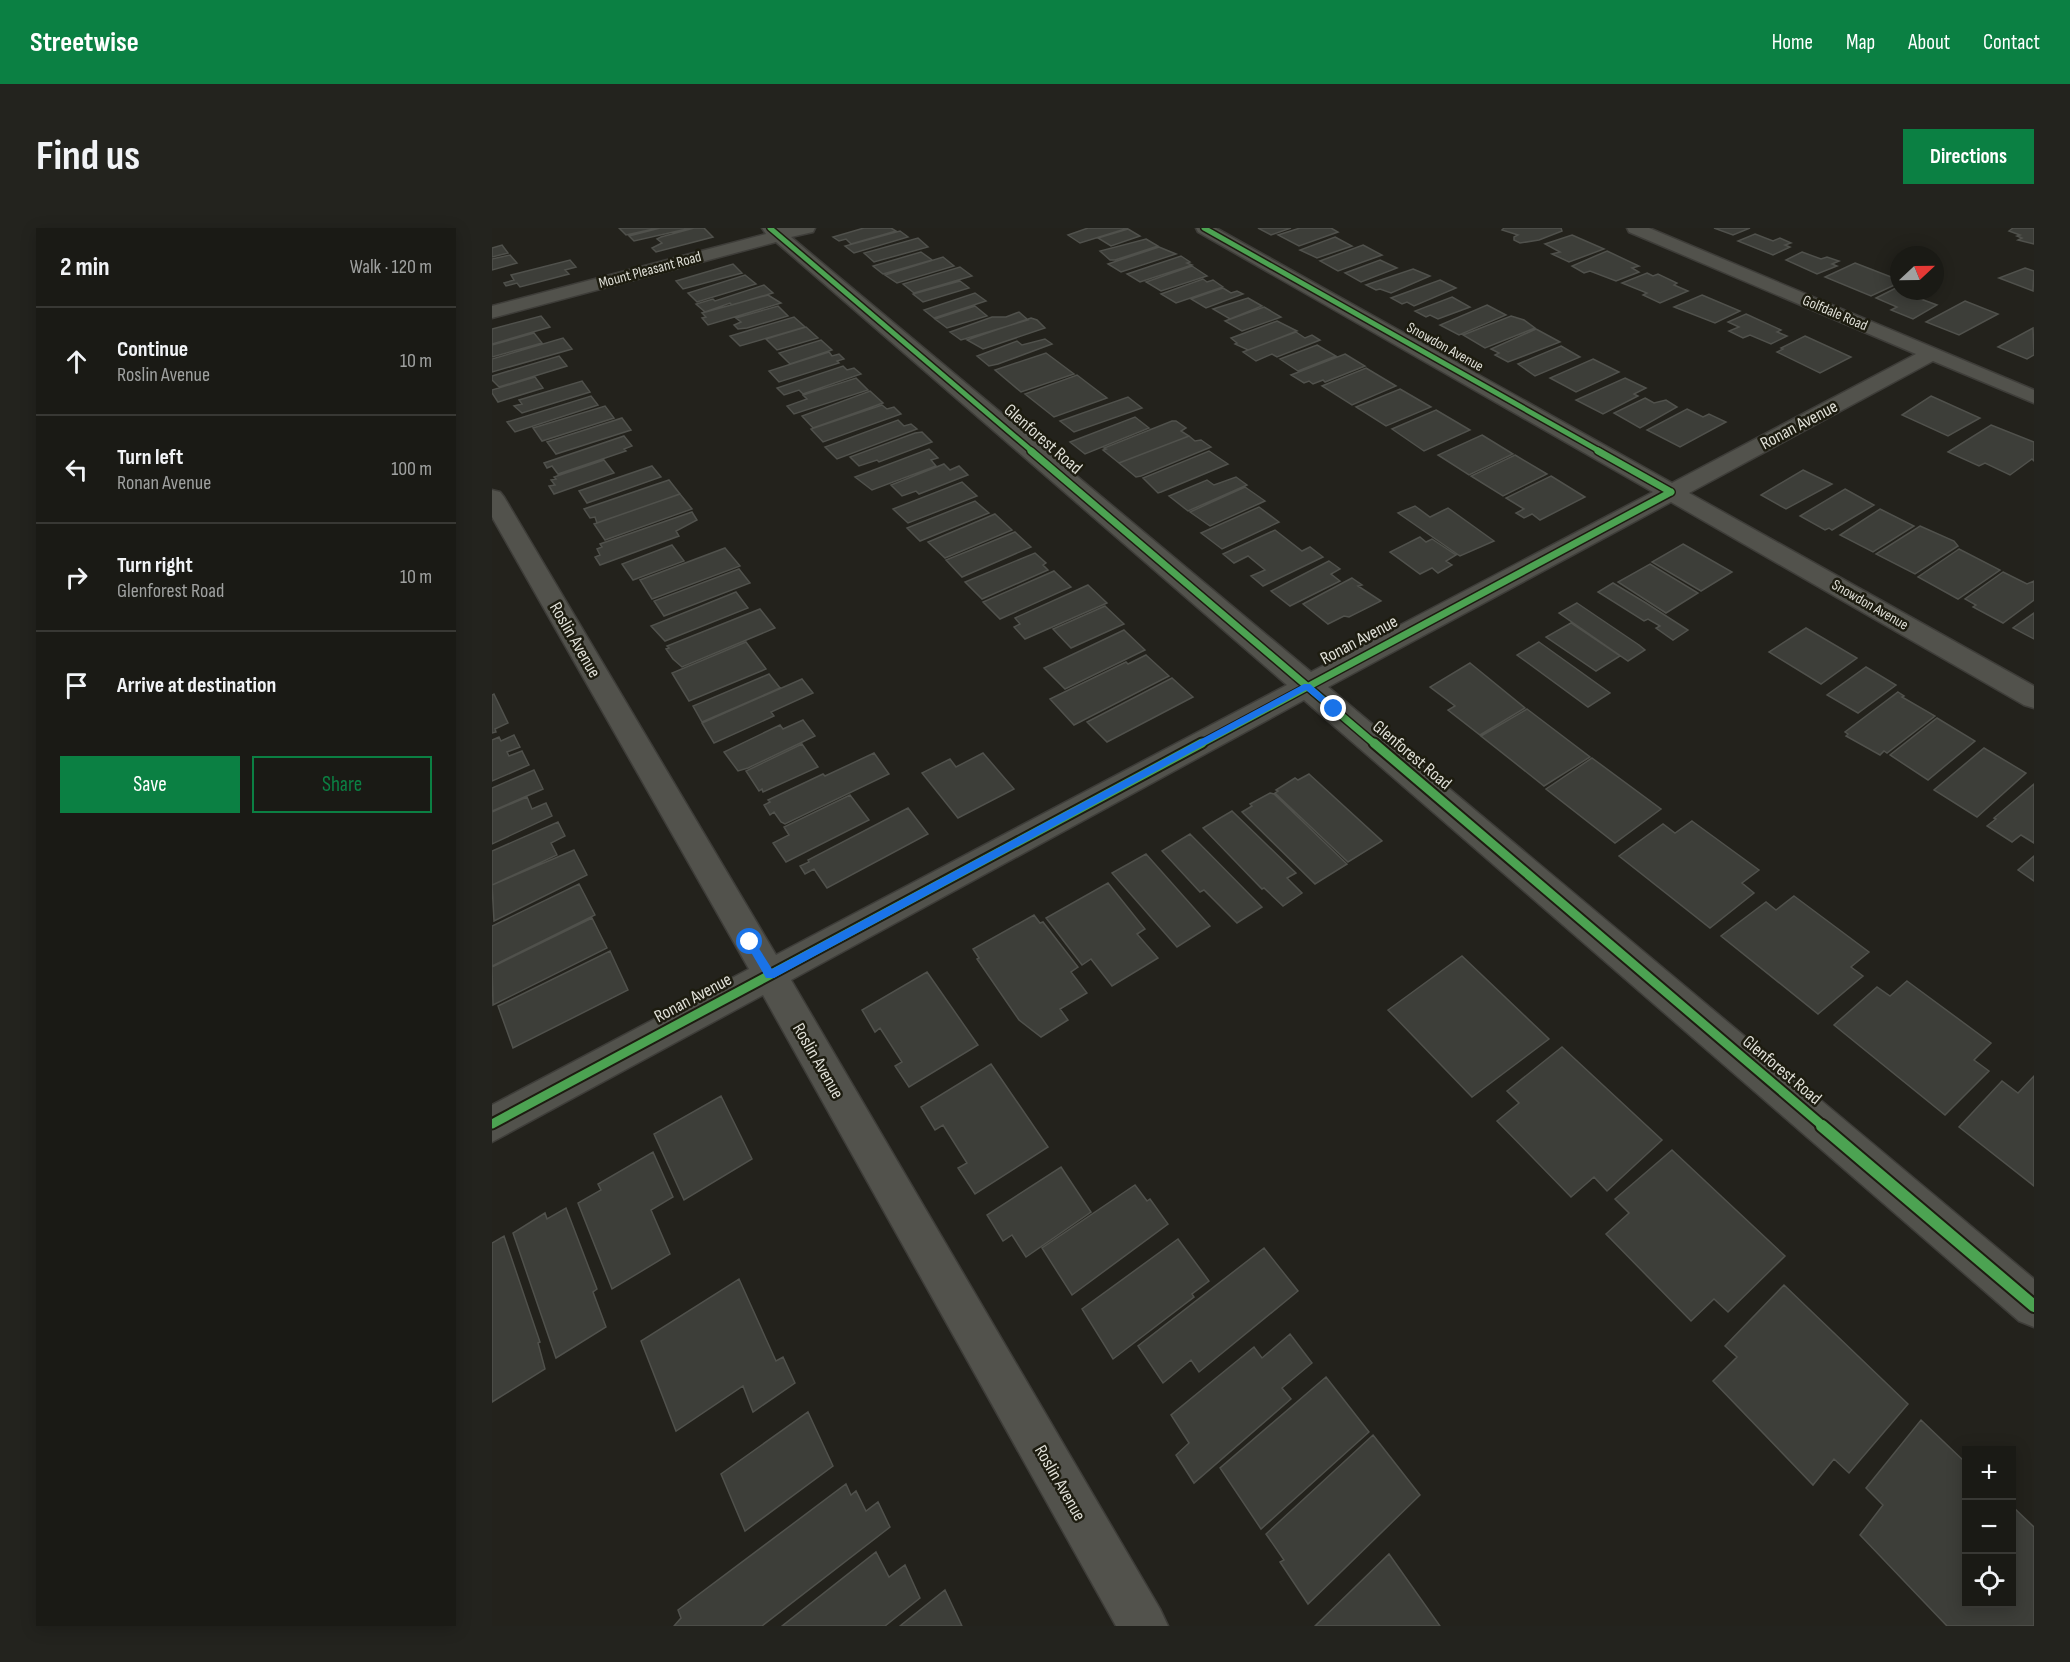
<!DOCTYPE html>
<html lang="en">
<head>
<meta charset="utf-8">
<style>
  body { margin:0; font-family:"Sofia Sans Condensed",sans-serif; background:#23231e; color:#f1f3f6 }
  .controls { position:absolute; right:18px; bottom:18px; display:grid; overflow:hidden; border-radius:0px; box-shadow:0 3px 15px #0003 }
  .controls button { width:54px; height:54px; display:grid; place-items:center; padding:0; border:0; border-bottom:2px solid #383834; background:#1a1a15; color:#f1f3f6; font:30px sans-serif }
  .compass { position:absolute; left:1398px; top:18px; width:54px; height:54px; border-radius:50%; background:#1a1a15; box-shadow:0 3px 15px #0003; rotate:68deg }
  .stop { position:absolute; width:18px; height:18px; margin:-14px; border:4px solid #1a73e8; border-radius:50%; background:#fff }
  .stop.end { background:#1a73e8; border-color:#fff; box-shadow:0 2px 6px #0008 }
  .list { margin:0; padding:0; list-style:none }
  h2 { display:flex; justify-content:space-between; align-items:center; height:78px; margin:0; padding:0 24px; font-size:26px }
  h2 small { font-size:20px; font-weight:400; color:#9fa1a0 }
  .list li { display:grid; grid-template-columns:39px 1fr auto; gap:18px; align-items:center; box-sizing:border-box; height:108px; padding:0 24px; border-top:2px solid #383834 }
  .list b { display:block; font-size:22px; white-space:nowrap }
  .list p { margin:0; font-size:20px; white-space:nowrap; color:#9fa1a0 }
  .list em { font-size:20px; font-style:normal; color:#9fa1a0 }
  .actions { display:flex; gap:12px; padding:18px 24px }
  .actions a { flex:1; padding:14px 0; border:2px solid #0b8043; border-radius:0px; text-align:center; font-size:21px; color:#0b8043 }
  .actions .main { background:#0b8043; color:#fff }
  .icon { flex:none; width:33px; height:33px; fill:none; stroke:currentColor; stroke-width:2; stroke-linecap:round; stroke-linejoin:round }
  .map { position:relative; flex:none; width:1542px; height:1398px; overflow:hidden; border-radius:0px }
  header { display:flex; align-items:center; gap:36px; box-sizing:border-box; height:84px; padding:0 30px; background:#0b8043; color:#fff }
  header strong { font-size:28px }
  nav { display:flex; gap:33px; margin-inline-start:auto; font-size:21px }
  .intro { display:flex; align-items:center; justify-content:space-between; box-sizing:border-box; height:144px; padding:0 36px }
  h1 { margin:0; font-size:42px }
  .button { padding:15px 27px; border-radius:0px; background:#0b8043; color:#fff; font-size:21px; font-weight:700 }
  main { display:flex; gap:36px; padding:0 36px }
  aside { flex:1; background:#1a1a15; border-radius:0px; box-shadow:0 3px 15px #0003 }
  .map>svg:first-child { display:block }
  .building { fill:#3d3e39; stroke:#50514c; stroke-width:1.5 }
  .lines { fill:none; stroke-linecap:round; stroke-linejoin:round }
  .minor-casing { stroke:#3e3d39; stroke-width:3 }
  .minor { fill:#52524c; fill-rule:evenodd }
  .cycleway-far3-casing { stroke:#1d1c10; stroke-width:8 }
  .cycleway-far2-casing { stroke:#1d1c10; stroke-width:10 }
  .cycleway-far1-casing { stroke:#1d1c10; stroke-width:13 }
  .cycleway-casing { stroke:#1d1c10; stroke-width:16 }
  .cycleway-far3 { stroke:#4ca352; stroke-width:5 }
  .cycleway-far2 { stroke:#4ca352; stroke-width:7 }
  .cycleway-far1 { stroke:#4ca352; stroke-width:9 }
  .cycleway { stroke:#4ca352; stroke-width:12 }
  .route { fill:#1a73e8 }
  .labels { text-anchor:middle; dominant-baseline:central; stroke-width:5; stroke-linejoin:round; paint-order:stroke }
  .far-street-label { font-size:15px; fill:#dfdfd7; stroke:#1d1c10 }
  .street-label { font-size:18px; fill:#dfdfd7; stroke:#1d1c10 }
</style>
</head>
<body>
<header>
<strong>Streetwise</strong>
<nav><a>Home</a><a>Map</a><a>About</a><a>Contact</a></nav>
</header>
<div class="intro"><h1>Find us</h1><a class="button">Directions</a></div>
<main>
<aside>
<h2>2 min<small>Walk · 120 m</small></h2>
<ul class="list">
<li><svg class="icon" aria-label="ahead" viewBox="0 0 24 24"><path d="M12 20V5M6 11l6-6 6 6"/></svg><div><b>Continue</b><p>Roslin Avenue</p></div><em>10 m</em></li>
<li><svg class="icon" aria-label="left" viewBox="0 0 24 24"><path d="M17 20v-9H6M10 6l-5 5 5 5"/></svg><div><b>Turn left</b><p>Ronan Avenue</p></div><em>100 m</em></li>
<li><svg class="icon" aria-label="right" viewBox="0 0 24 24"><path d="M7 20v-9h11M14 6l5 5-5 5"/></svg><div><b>Turn right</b><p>Glenforest Road</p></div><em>10 m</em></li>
<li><svg class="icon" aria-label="arrive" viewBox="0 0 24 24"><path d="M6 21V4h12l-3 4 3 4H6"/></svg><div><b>Arrive at destination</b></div></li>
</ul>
<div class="actions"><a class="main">Save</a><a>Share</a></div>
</aside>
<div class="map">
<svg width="1542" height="1398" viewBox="0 0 1542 1398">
  <rect width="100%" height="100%" fill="#23221c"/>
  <path class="building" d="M127 0H166L134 7Z
    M168 0H199L142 13 137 8Z
    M202 0H212L221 9 164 24 160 20 170 15 165 11 169 9Z
    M372 0H399L404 3 359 16 354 11 347 13 341 9Z
    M596 0H636L588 15 576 7Z
    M766 0H799L779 7Z
    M808 0H839L846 4 807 18 786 7Z
    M1012 0H1069L1070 3 1047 12 1028 15 1022 12V9L1026 7 1010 2Z
    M1222 0H1258L1241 7Z
    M1521 0H1542V16L1526 12 1530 10 1525 8 1528 7 1517 3Z
    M636 1 648 8 619 18 606 10Z
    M408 3 416 9 362 25 353 18Z
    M1263 6 1281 13 1288 10 1299 15 1293 17 1298 19 1281 27 1246 13Z
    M1080 7 1112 21 1077 34 1060 26 1068 24 1053 16Z
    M843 9 860 18 825 30 808 22Z
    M426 10 436 19 382 34 372 25Z
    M654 11 666 18 623 32H618L608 23Z
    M10 17 16 25 0 29V20Z
    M871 17 890 27 846 43 828 33Z
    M667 19 684 26 629 44 616 36Z
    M1115 23 1147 38 1140 40 1147 44 1124 53 1098 43 1092 45 1080 38Z
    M429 24 440 32 391 46 381 38Z
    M1310 24 1329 31 1335 29 1347 33 1340 36 1345 38 1325 46 1294 32Z
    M18 27 25 35 0 42V31Z
    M689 28 698 34 695 35 700 37 648 54 635 46Z
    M451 29 462 38 405 55 393 47Z
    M78 32 84 39 73 42 77 46 28 59 25 55 14 58 12 55 22 52 19 47Z
    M888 32 905 40 869 54 853 45Z
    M1363 35 1407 52V55L1379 68 1333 49Z
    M241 36 250 45 191 61 184 53Z
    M700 38 715 48 669 63 654 54Z
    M468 39 480 48 422 65 411 56Z
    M1533 40 1542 43 1541 63 1507 50Z
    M921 41 938 48 899 65 888 61 884 62 874 57Z
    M1155 45 1161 48 1166 46 1185 55 1182 57 1196 63 1168 75 1151 67 1155 65 1130 55Z
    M253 47 264 56 205 74 196 65Z
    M711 51 715 54 721 52 731 59 684 75 669 66Z
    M948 52 964 60 922 78 915 74 910 76 899 70Z
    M468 53 477 60 431 74 421 66Z
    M272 57 281 65 240 77 238 75 213 84 204 76 221 71 223 73Z
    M731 60 739 65 745 63 751 66 714 80 699 71Z
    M1404 60 1407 63 1445 77 1421 91 1399 82 1405 79 1384 70Z
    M483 65 494 73 442 90 432 82Z
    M276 67 289 75 216 97 210 90 214 89 210 85Z
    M1210 67 1248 83 1223 95 1182 79Z
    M960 69 978 79 946 91 938 87 934 89 923 83Z
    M756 70 770 78 738 91 721 81Z
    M1473 73 1506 86 1467 107 1434 94Z
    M995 77 1014 87 967 107 948 97Z
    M286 78 296 88 255 100 246 101 242 97 249 94 244 90Z
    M483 78 495 88 455 100 443 91Z
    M772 79 789 89 750 103 733 93Z
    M527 84 536 92 469 112 458 104 500 89H514Z
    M1254 86 1289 102 1285 104 1295 108 1279 116 1258 107 1251 110 1237 103 1247 99 1236 94Z
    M49 88 58 99 0 116V101Z
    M1019 88 1032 92 1043 100 993 120 971 107Z
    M302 89 313 99 248 118 238 108Z
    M539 90 545 92 553 100 491 121 475 112Z
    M785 93 805 103 756 122 743 116 745 115 739 110Z
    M314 99 326 110 285 122 274 111Z
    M1541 100 1542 127 1535 131 1506 119Z
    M1044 101 1068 114 1016 134 1003 127 1007 125 999 121Z
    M804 104 813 110 820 107 828 112 785 129 780 126 764 133 751 124Z
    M42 105 50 115 0 129V117Z
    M1313 108 1359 129 1328 145 1285 124 1291 121 1289 120Z
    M71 110 80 121 0 144V131Z
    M553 111 560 116 506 136 497 138 485 128 525 113 530 117Z
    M329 112 340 122 298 136 287 125Z
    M825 117 844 128 806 143 788 131Z
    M1069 118 1088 129 1043 148 1026 136Z
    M337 124 340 128 347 126 352 131 345 133 347 135 287 154 277 143Z
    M554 125 582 146 529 164 503 142Z
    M853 126 873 138 833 154 831 152 821 156 817 153 812 155 799 147Z
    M67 128 75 138 7 159 0 152V148Z
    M1101 131 1127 144 1084 164 1058 150Z
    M351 138 355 142 362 140 369 146 311 166 307 162 292 167 285 160Z
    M874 140 904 158 860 177 830 158Z
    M585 147 615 170 562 189 533 166Z
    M43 149 51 160 6 174 0 165V162Z
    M364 150 376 162 302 186 295 178 315 171 311 167Z
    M1133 150 1154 160 1142 166 1146 168 1111 186 1084 172Z
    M90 153 98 164 30 185 22 178 30 176 27 172Z
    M908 161 939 179 894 198 864 179Z
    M378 163 391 175 321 200 310 188Z
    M99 168 106 177 23 204 15 194Z
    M1439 168 1488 190 1456 208 1410 187Z
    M636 169 650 180 582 204 568 193Z
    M1153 170 1162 175 1174 172 1185 179 1148 200 1122 185Z
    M390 177 395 181 402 179 409 186 331 214 319 201Z
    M113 178 122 190 50 213 41 200Z
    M1195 181 1211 189 1217 186 1234 194 1188 219 1155 202Z
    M944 182 978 202 932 223 900 201Z
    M643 189 657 200 593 226 578 214Z
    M130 190 139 202 64 226 55 214Z
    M406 192 412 198 419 196 425 201 345 231 333 219Z
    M680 193H684L694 200 689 203 697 208 627 235 611 222 614 221 612 220Z
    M1499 197 1542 214V233L1540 231 1518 247 1493 235 1487 238 1456 224Z
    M430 204 440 214 387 234 385 232 367 238 358 229 423 205Z
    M990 207 1021 226 977 247 946 227Z
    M132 208 140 218 132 221 134 223 66 246 60 238 55 240 52 235Z
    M697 208 703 213 709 212 719 219 649 248 644 249 627 235Z
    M437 221 446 230 439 232 444 238 380 262 363 249Z
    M717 223 736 236 669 264 666 265 651 250Z
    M1023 227 1055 246 1011 268 979 248Z
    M112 232 122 245 62 266 57 258 63 257 59 252 64 251 62 249Z
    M452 236 458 242 467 238 476 247 427 266 424 263 410 268 399 257Z
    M160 238 169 249 95 275 87 263Z
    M1311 242 1340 256 1294 281 1269 267Z
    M1059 248 1093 269 1048 292 1040 286 1032 290 1024 285 1032 281 1014 270Z
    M744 249 755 257 696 283 677 268 715 252 722 257Z
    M177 252 188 266 105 295 103 289 98 290 92 281Z
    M470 254 485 268 416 295 401 281Z
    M753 259 773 273 718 298 698 284Z
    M1353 261 1382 277 1340 302 1337 300 1333 302 1308 288Z
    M188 266 200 281 113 312 102 296Z
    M483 273 497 285 428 313 415 300Z
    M923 278 938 289 956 280 1002 313 968 328 906 285Z
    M767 279 787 294 730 321 709 305Z
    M1388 281 1422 298 1381 324 1348 307Z
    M200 284 205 292 184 303 187 308 108 337 103 329 108 327 105 321 110 319 108 316Z
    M503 286 520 302 453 330 436 314Z
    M1428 298 1462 313 1466 318 1423 346 1384 326Z
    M783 302 810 323 818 319 831 329 771 358 759 348 773 342 756 328 742 335 731 326Z
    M523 304 539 319 470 349 454 332Z
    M928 309 934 314 940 311 964 327 954 333 960 337 946 345 940 340 928 346 898 324Z
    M1191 316 1240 344 1209 363 1160 334Z
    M180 317 192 333 141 352 130 336Z
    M233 320 248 338 160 371 148 352Z
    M1467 321 1508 342 1466 371 1426 349Z
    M543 325 554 335 551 337 556 342 490 371 473 354Z
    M837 333 848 341 839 346 848 353 798 378 779 363Z
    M1158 336 1206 365 1174 385 1126 354Z
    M247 341 258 355 172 388 162 373Z
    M562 343 579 359 508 391 491 374Z
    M1511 344 1535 356 1542 353V372L1511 395 1481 379 1484 377 1473 371Z
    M860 350 870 357 866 358 889 373 857 389 852 388 836 396 811 376Z
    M1121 355 1154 375 1196 402 1181 412 1164 400 1168 398 1156 391 1152 393 1106 364Z
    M596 357 615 375 533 411 522 399 528 396 523 390Z
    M244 364 256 380 173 413 159 398Z
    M1085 375 1147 417 1153 422 1136 433 1067 385Z
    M613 378 632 396 579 420 561 401Z
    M268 381 283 400 190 439 181 431 174 421 177 420 175 418Z
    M1542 385V411L1521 400Z
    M1079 395 1128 428 1104 443 1054 409Z
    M1314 400 1365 430 1329 456 1277 424Z
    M632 402 653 422 573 461 552 440Z
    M254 414 274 441 197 473 180 445Z
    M1047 414 1118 465 1096 479 1025 427Z
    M654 427 677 448 582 497 558 471 634 434 636 436Z
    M978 435 1033 480 988 507 956 482 963 478 938 459Z
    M1374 439 1404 457 1366 485 1335 467Z
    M277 446 288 460 210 494 201 478Z
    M680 450 701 469 615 514 595 494Z
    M310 451 321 465 279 484 282 488 222 515 210 495Z
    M1406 464 1412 468 1410 469 1443 488 1395 525 1392 523 1388 527 1354 508 1356 506 1353 504Z
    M2 466 16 495 3 501 4 504 0 505V467Z
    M1035 481 1098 529 1052 558 989 508Z
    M1445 490 1483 513 1436 552 1398 527Z
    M311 492 323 508 256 540 246 543 232 524 288 497 291 501Z
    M22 507 28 519 15 524 17 528 30 523 37 537 0 553V512L7 509 9 513Z
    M310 516 326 539 271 564 270 561 267 563 254 543Z
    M1492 520 1534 545 1485 589 1442 562Z
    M382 525 397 546 293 596 289 594 282 584 278 587 272 577 278 574 276 572 331 546 333 548Z
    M491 525 522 561 466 590 430 545 458 531 464 539Z
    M1100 530 1169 581 1123 615 1054 561Z
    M42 542 51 561 0 583V560Z
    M817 546 890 613 856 634 783 565 786 563 784 562 803 550 806 552Z
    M1542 556V615L1529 607 1520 614 1495 598 1504 591 1502 590Z
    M778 565 782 566 855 636 823 656 750 584 760 578 758 576Z
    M358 567 377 592 294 634 281 615 297 607 292 599Z
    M35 569 40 581 54 575 60 588 0 616V584Z
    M416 580 436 606 335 660 322 641 313 646 308 638 317 634 316 632Z
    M740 583 804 645 795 650 810 665 791 678 772 660 770 661 711 600Z
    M1200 593 1267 642 1250 655 1262 665 1218 700 1127 628 1171 596 1183 605Z
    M66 594 73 608 59 615 65 627 0 657V623Z
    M698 606 770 679 745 695 712 662 708 664 670 623Z
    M82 622 95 647 2 693 0 657Z
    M654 626 718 698 685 719 620 645Z
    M1542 628V653L1526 642Z
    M616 655 653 701 645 706 666 730 620 758 599 731 590 737 554 690Z
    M87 656 103 687 0 738V698Z
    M1302 668 1377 724 1359 739 1371 748 1326 786 1229 708 1274 674 1284 682Z
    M542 687 548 695 551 694 586 739 579 744 595 765 568 781 576 792 549 809 527 792 485 731 487 730 481 721Z
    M100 690 115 720 1 777 0 739Z
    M118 723 136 762 21 820 6 778Z
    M970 728 1057 811 980 869 896 782Z
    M435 744 486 817 417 859 403 838 410 834 388 800 383 804 370 782Z
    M1415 753 1499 815 1482 832 1497 843 1453 887 1342 797 1385 759 1398 768Z
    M1070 819 1170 912 1115 963 1102 949 1079 969 1005 893 1027 875 1015 863Z
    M499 836 556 919 483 966 466 940 475 935 451 897 443 902 429 879Z
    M1542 848V958L1467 899 1510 853 1526 865Z
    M229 868 260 931 192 972 162 906Z
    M1180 922 1293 1028 1236 1084 1222 1071 1199 1093 1114 1006 1137 985 1123 971Z
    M161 924 181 969 159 982 178 1026 120 1061 86 975 109 962 106 956Z
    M569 939 599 984 534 1029 520 1007 511 1013 495 987Z
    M643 957 655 973 658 971 676 996 580 1067 550 1020Z
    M74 980 105 1061 101 1064 114 1099 64 1130 21 1005 53 985 55 991Z
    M12 1008 48 1114 46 1115 53 1141 0 1174V1015Z
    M686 1011 717 1053 700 1066 702 1069 621 1131 590 1081Z
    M772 1020 806 1063 707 1144 699 1132 671 1155 646 1118Z
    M247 1051 284 1133 291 1129 303 1155 261 1184 251 1158 184 1203 149 1113Z
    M1292 1057 1416 1176 1357 1245 1342 1231 1321 1257 1221 1153 1245 1129 1233 1118Z
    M798 1106 820 1135 790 1160 799 1171 702 1255 684 1227 697 1215 679 1187 762 1119 770 1130Z
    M834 1149 877 1204 769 1301 728 1240Z
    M316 1184 341 1238 253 1303 229 1246Z
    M1429 1192 1474 1235V1376H1520V1278L1542 1299V1398H1455L1368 1307 1391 1277 1374 1260Z
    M881 1207 928 1267 816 1376 788 1334 792 1332 774 1306Z
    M354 1256 359 1267 364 1263 374 1283 386 1274 398 1299 270 1398H182L189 1390 186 1382Z
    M384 1324 397 1349 413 1337 428 1370 393 1398H290Z
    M897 1326 948 1398H823Z
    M453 1362 470 1398H408Z"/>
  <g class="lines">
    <g class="minor-casing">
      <path id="minor" d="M270 0H323L321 4 299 9 819 444 1161 264 706 4 704 0H724L1180 255 1424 126 1137 4 1135 0H1157L1542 162V175L1441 133 1197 265 1542 458V480L1532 477 1179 274 836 459 1542 1051V1099L1527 1093 812 472 299 752 668 1381 676 1398H624L271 767 0 914V877L257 741 0 289V262L8 264 12 269 284 727 795 457 284 14 0 90V78L274 6Z"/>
    </g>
    <use href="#minor" class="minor"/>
    <g class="cycleway-far3-casing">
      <path id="cycleway-far3" d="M278 0 541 224
        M712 0 1109 224"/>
    </g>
    <g class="cycleway-far2-casing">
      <path id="cycleway-far2" d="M539 223 884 517
        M1106 223 1179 264
        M707 517 1179 264"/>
    </g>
    <g class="cycleway-far1-casing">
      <path id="cycleway-far1" d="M882 515 1332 899
        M0 896 710 515"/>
    </g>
    <g class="cycleway-casing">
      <path id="cycleway" d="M1330 898 1542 1078"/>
    </g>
    <use href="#cycleway-far3" class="cycleway-far3"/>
    <use href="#cycleway-far2" class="cycleway-far2"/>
    <use href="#cycleway-far1" class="cycleway-far1"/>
    <use href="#cycleway" class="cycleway"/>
  </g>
  <path class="route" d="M812 456H818L844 479V483H839L814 462 282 750H274L253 714 254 711H261L280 741Z"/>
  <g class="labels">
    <g class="far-street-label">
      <text transform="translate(158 42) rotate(-15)">Mount Pleasant Road</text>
      <text transform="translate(1343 85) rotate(23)">Golfdale Road</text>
      <text transform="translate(953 119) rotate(29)">Snowdon Avenue</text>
      <text transform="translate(1378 377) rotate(30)">Snowdon Avenue</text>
    </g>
    <g class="street-label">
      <text transform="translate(1307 197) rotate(-28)">Ronan Avenue</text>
      <text transform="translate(551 211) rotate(41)">Glenforest Road</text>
      <text transform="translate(83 412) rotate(60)">Roslin Avenue</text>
      <text transform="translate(867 412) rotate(-28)">Ronan Avenue</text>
      <text transform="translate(920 527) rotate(40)">Glenforest Road</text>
      <text transform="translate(201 770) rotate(-28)">Ronan Avenue</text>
      <text transform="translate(326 833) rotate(60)">Roslin Avenue</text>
      <text transform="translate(1290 842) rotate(40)">Glenforest Road</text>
      <text transform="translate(568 1255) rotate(60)">Roslin Avenue</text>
    </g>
  </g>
</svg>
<div class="controls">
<button>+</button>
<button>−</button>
<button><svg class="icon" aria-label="locate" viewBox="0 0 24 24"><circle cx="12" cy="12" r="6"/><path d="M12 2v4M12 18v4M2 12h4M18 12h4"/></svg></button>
</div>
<svg class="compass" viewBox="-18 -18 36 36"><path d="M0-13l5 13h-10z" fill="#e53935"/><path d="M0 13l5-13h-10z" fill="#9fa1a0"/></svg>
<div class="stop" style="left:258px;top:714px"></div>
<div class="stop end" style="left:842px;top:481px"></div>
</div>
</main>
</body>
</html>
